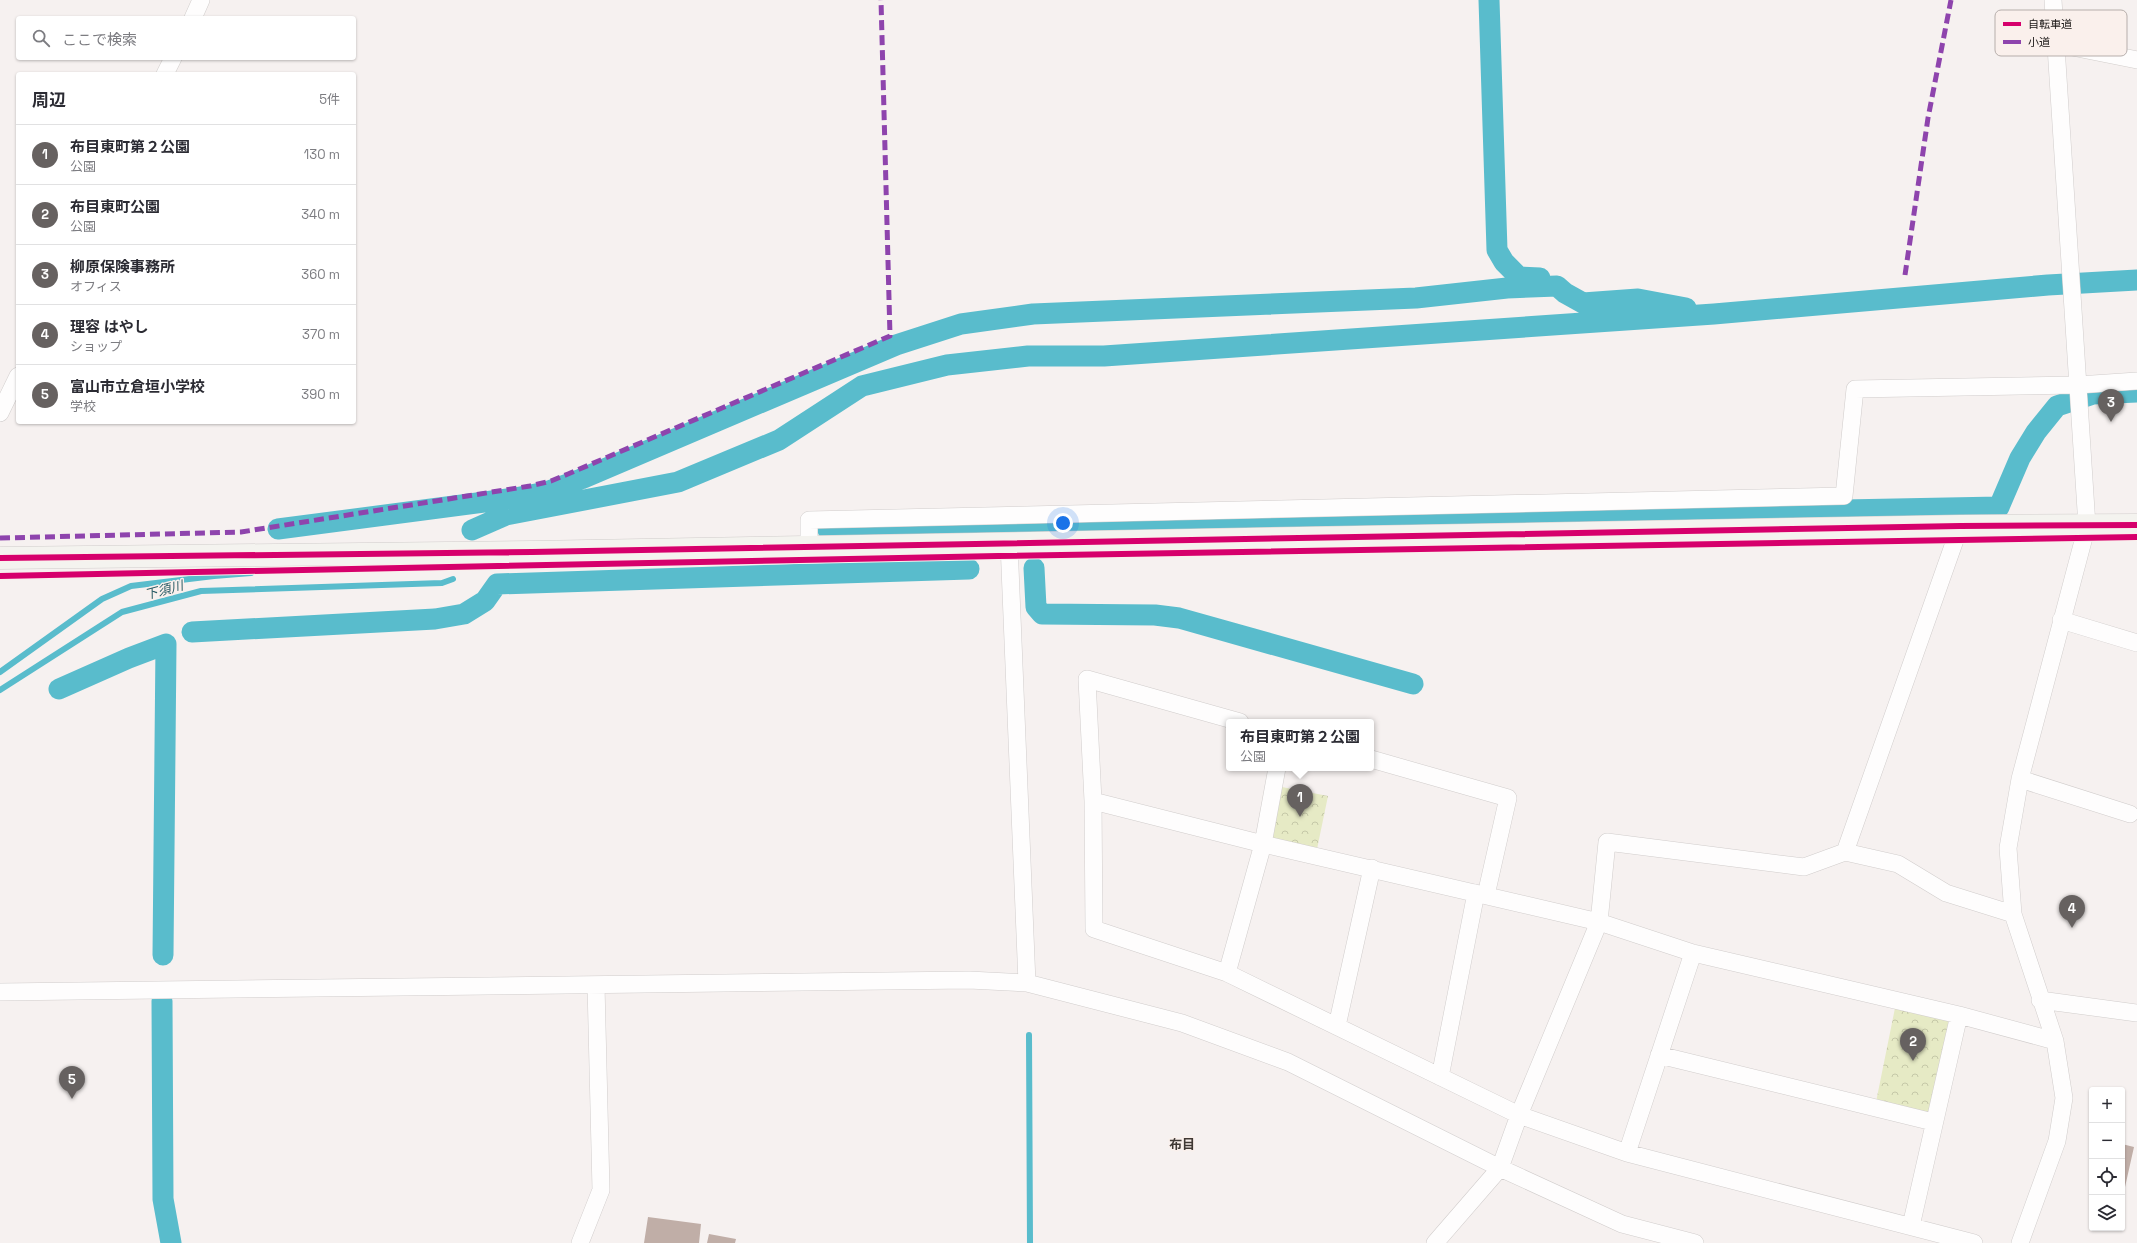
<!DOCTYPE html>
<html lang="ja">
<head>
<meta charset="utf-8">
<style>
  body { margin:0; font-family:"Space Grotesk","Noto Sans JP",sans-serif; background:#f7f7f7; color:#2b2b33 }
  .controls { position:absolute; right:12px; bottom:12px; display:grid; overflow:hidden; border-radius:4px; box-shadow:0 1px 3px #0004 }
  .controls button { width:36px; height:36px; display:grid; place-items:center; padding:0; border:0; border-bottom:1px solid #e1e1e2; background:#fff; color:#2b2b33; font:20px sans-serif }
  .you { position:absolute; left:1063px; top:523px; width:14px; height:14px; margin:-10px; border:3px solid #fff; border-radius:50%; background:#1a73e8; box-shadow:0 0 0 6px #1a73e833 }
  .badge { display:grid; place-items:center; width:26px; height:26px; border-radius:50%; background:#666160; color:#fff; font-size:13px; font-weight:700 }
  .pin { position:absolute; translate:-50% -33px; filter:drop-shadow(0 1px 2px #0008) }
  .pin::after { content:''; position:absolute; top:21px; width:14px; height:12px; background:inherit; clip-path:polygon(0 0,100% 0,50% 100%) }
  .popup { position:absolute; left:1226px; top:719px; width:148px; height:52px; box-sizing:border-box; display:grid; place-content:center; border-radius:4px; background:#fff; filter:drop-shadow(0 1px 3px #0005); font-size:13px; white-space:nowrap; color:#7c7c81 }
  .popup b { font-size:15px; color:#2b2b33 }
  .popup::after { content:''; position:absolute; left:50%; top:100%; margin-left:-8px; border:8px solid transparent; border-top-color:#fff }
  .list { margin:0; padding:0; list-style:none }
  h2 { display:flex; justify-content:space-between; align-items:center; height:52px; margin:0; padding:0 16px; font-size:17px }
  h2 small { font-size:13px; font-weight:400; color:#7c7c81 }
  .list li { display:grid; grid-template-columns:26px 1fr auto; gap:12px; align-items:center; box-sizing:border-box; height:60px; padding:0 16px; border-top:1px solid #e1e1e2 }
  .list b { display:block; font-size:15px; white-space:nowrap }
  .list p { margin:0; font-size:13px; white-space:nowrap; color:#7c7c81 }
  .list em { font-size:13px; font-style:normal; color:#7c7c81 }
  .icon { flex:none; width:22px; height:22px; fill:none; stroke:currentColor; stroke-width:2; stroke-linecap:round; stroke-linejoin:round }
  .map { position:relative; flex:none; width:2137px; height:1243px; overflow:hidden }
  .search { position:absolute; background:#fff; box-shadow:0 1px 3px #0004; left:16px; top:16px; width:340px; height:44px; display:flex; align-items:center; gap:10px; box-sizing:border-box; padding:0 14px; border-radius:4px; color:#7c7c81; font-size:15px }
  .panel { position:absolute; background:#fff; box-shadow:0 1px 3px #0004; left:16px; top:72px; width:340px; height:352px; border-radius:4px }
  .map>svg:first-child { display:block }
  .park { fill:url(#park-crowns) }
  .lines { fill:none; stroke-linecap:round; stroke-linejoin:round }
  .stream { stroke:#59bccc; stroke-width:6 }
  .canal { stroke:#59bccc; stroke-width:21 }
  .building { fill:#c0aea7 }
  .street-casing { stroke:#d1cdcc; stroke-width:18 }
  .secondary-casing { stroke:#d1cdcc; stroke-width:23 }
  .street { stroke:#fefdfd; stroke-width:17 }
  .secondary { stroke:#f4f3ef; stroke-width:22 }
  .quiet { stroke:#8e44ad; stroke-width:5; stroke-dasharray:10 5; stroke-linecap:butt }
  .cycleway-casing { stroke:#faf0ec; stroke-width:8 }
  .cycleway { stroke:#d6006c; stroke-width:6 }
  .labels { text-anchor:middle; dominant-baseline:central; stroke-width:3; stroke-linejoin:round; paint-order:stroke }
  .water-label { font-size:13px; font-style:italic; fill:#275a64; stroke:#faf0ec }
  .neighbourhood-label { font-size:13px; font-weight:bold; fill:#3f3834; stroke:#faf0ec }
  .key { fill:#faf0ec; stroke:#b6aeab; stroke-width:1 }
  .key-label { font-size:11px; fill:#181413 }
</style>
</head>
<body>
<div class="map">
<svg width="2137" height="1243" viewBox="0 0 2137 1243">
  <defs>
    <pattern id="park-crowns" width="20" height="18" patternUnits="userSpaceOnUse"><rect width="20" height="18" fill="#e6eac5"/><path d="M2 6a3 3 0 1 1 6 0M12 15a3 3 0 1 1 6 0" fill="none" stroke="#c5c8a8"/></pattern>
  </defs>
  <rect width="100%" height="100%" fill="#f6f1f0"/>
  <path class="park" d="M1282 787 1328 796 1317 849 1272 838Z
    M1895 1008 1951 1020 1929 1113 1876 1102Z"/>
  <g class="lines">
    <path class="stream" d="M0 672 102 599 131 586 214 576 251 573
      M0 690 122 612 201 591 442 583 453 579
      M1029 1035 1030 1243"/>
    <path class="canal" d="M1489 0 1497 250 1504 262 1519 277 1540 278
      M278 529 515 498 546 492 581 479 896 345 961 324 1033 314 1416 298 1507 288 1557 286 1565 293 1583 303 1638 299 1686 308
      M472 530 506 515 678 482 779 440 862 386 947 365 1028 356H1104L1714 314 2048 285 2137 280
      M828 530 1999 507 2020 458 2036 432 2057 406 2093 394 2137 392
      M1034 568 1036 607 1042 614 1155 615 1179 618 1413 684
      M192 632 435 619 464 614 485 601 497 584 969 569
      M59 689 129 658 166 644 163 955
      M162 1001 163 1199 171 1243"/>
  </g>
  <path class="building" d="M2122 1144 2134 1147 2123 1196 2122 1195Z
    M648 1217 701 1224 699 1243H644Z
    M709 1234 736 1239 735 1243H707Z"/>
  <g class="lines">
    <g class="street-casing">
      <path id="street" d="M193 18 201 0
        M2057 44 2137 60
        M165 74 173 58
        M0 413 18 376
        M1009 543 1027 983
        M809 547V520L1844 496 1855 389 2078 385 2137 381
        M2061 620 2137 643
        M1371 759 1508 798 1486 895
        M2020 779 2130 814
        M1093 801 1087 679 1240 722
        M1845 852 1960 526
        M1227 973 1263 844 1277 768
        M0 992 969 980 1027 983 1182 1023 1288 1062 1500 1168 1622 1224 1695 1243
        M2040 1000 2137 1013
        M1337 1026 1372 868
        M1659 1055 1933 1122
        M1440 1077 1476 893
        M1627 1153 1693 953
        M1911 1226 1959 1015
        M580 1243 601 1190 596 985
        M1435 1243 1500 1168 1519 1115 1599 922 1607 842 1804 867 1845 852 1898 864 1946 893 2013 914
        M1974 1243 1627 1153 1519 1115 1227 973 1094 929 1093 801 1263 844 1599 922 1693 953 1959 1015 2055 1041
        M2020 1243 2057 1141 2064 1098 2055 1041 2013 914 2008 848 2020 779 2087 526 2053 0"/>
    </g>
    <g class="secondary-casing">
      <path id="secondary" d="M0 558 532 552 1960 526 2137 525"/>
    </g>
    <use href="#street" class="street"/>
    <use href="#secondary" class="secondary"/>
    <path class="quiet" d="M1905 275 1928 118 1951 0
      M0 538 241 532 530 486 551 481 568 474 890 336 881 0"/>
    <g class="cycleway-casing">
      <path id="cycleway" d="M0 558 532 552 1960 526 2137 525
        M0 576 998 556 2137 537"/>
    </g>
    <use href="#cycleway" class="cycleway"/>
  </g>
  <g class="labels">
    <g class="water-label">
      <text transform="translate(164 590) rotate(-15)">下須川</text>
    </g>
    <g class="neighbourhood-label">
      <text x="1182" y="1144">布目</text>
    </g>
  </g>
  <rect x="1995" y="10" width="132" height="46" rx="6" class="key"/>
  <rect x="2003" y="22" width="18" height="4" fill="#d6006c"/>
  <rect x="2003" y="40" width="18" height="4" fill="#8e44ad"/>
  <g class="key-label">
    <text x="2028" y="28">自転車道</text>
    <text x="2028" y="46">小道</text>
  </g>
</svg>
<div class="controls">
<button>+</button>
<button>−</button>
<button><svg class="icon" aria-label="locate" viewBox="0 0 24 24"><circle cx="12" cy="12" r="6"/><path d="M12 2v4M12 18v4M2 12h4M18 12h4"/></svg></button>
<button><svg class="icon" aria-label="layers" viewBox="0 0 24 24"><path d="M12 4l9 5-9 5-9-5zM3 14l9 5 9-5"/></svg></button>
</div>
<div class="you"></div>
<div class="pin badge" style="left:1300px;top:817px">1</div>
<div class="popup"><b>布目東町第２公園</b>公園</div>
<div class="pin badge" style="left:1913px;top:1061px">2</div>
<div class="pin badge" style="left:2111px;top:422px">3</div>
<div class="pin badge" style="left:2072px;top:928px">4</div>
<div class="pin badge" style="left:72px;top:1099px">5</div>
<div class="search"><svg class="icon" aria-label="search" viewBox="0 0 24 24"><circle cx="10" cy="10" r="6"/><path d="M15 15l6 6"/></svg>ここで検索</div>
<section class="panel">
<h2>周辺<small>5件</small></h2>
<ul class="list">
<li><span class="badge">1</span><div><b>布目東町第２公園</b><p>公園</p></div><em>130 m</em></li>
<li><span class="badge">2</span><div><b>布目東町公園</b><p>公園</p></div><em>340 m</em></li>
<li><span class="badge">3</span><div><b>柳原保険事務所</b><p>オフィス</p></div><em>360 m</em></li>
<li><span class="badge">4</span><div><b>理容 はやし</b><p>ショップ</p></div><em>370 m</em></li>
<li><span class="badge">5</span><div><b>富山市立倉垣小学校</b><p>学校</p></div><em>390 m</em></li>
</ul>
</section>
</div>
</body>
</html>
